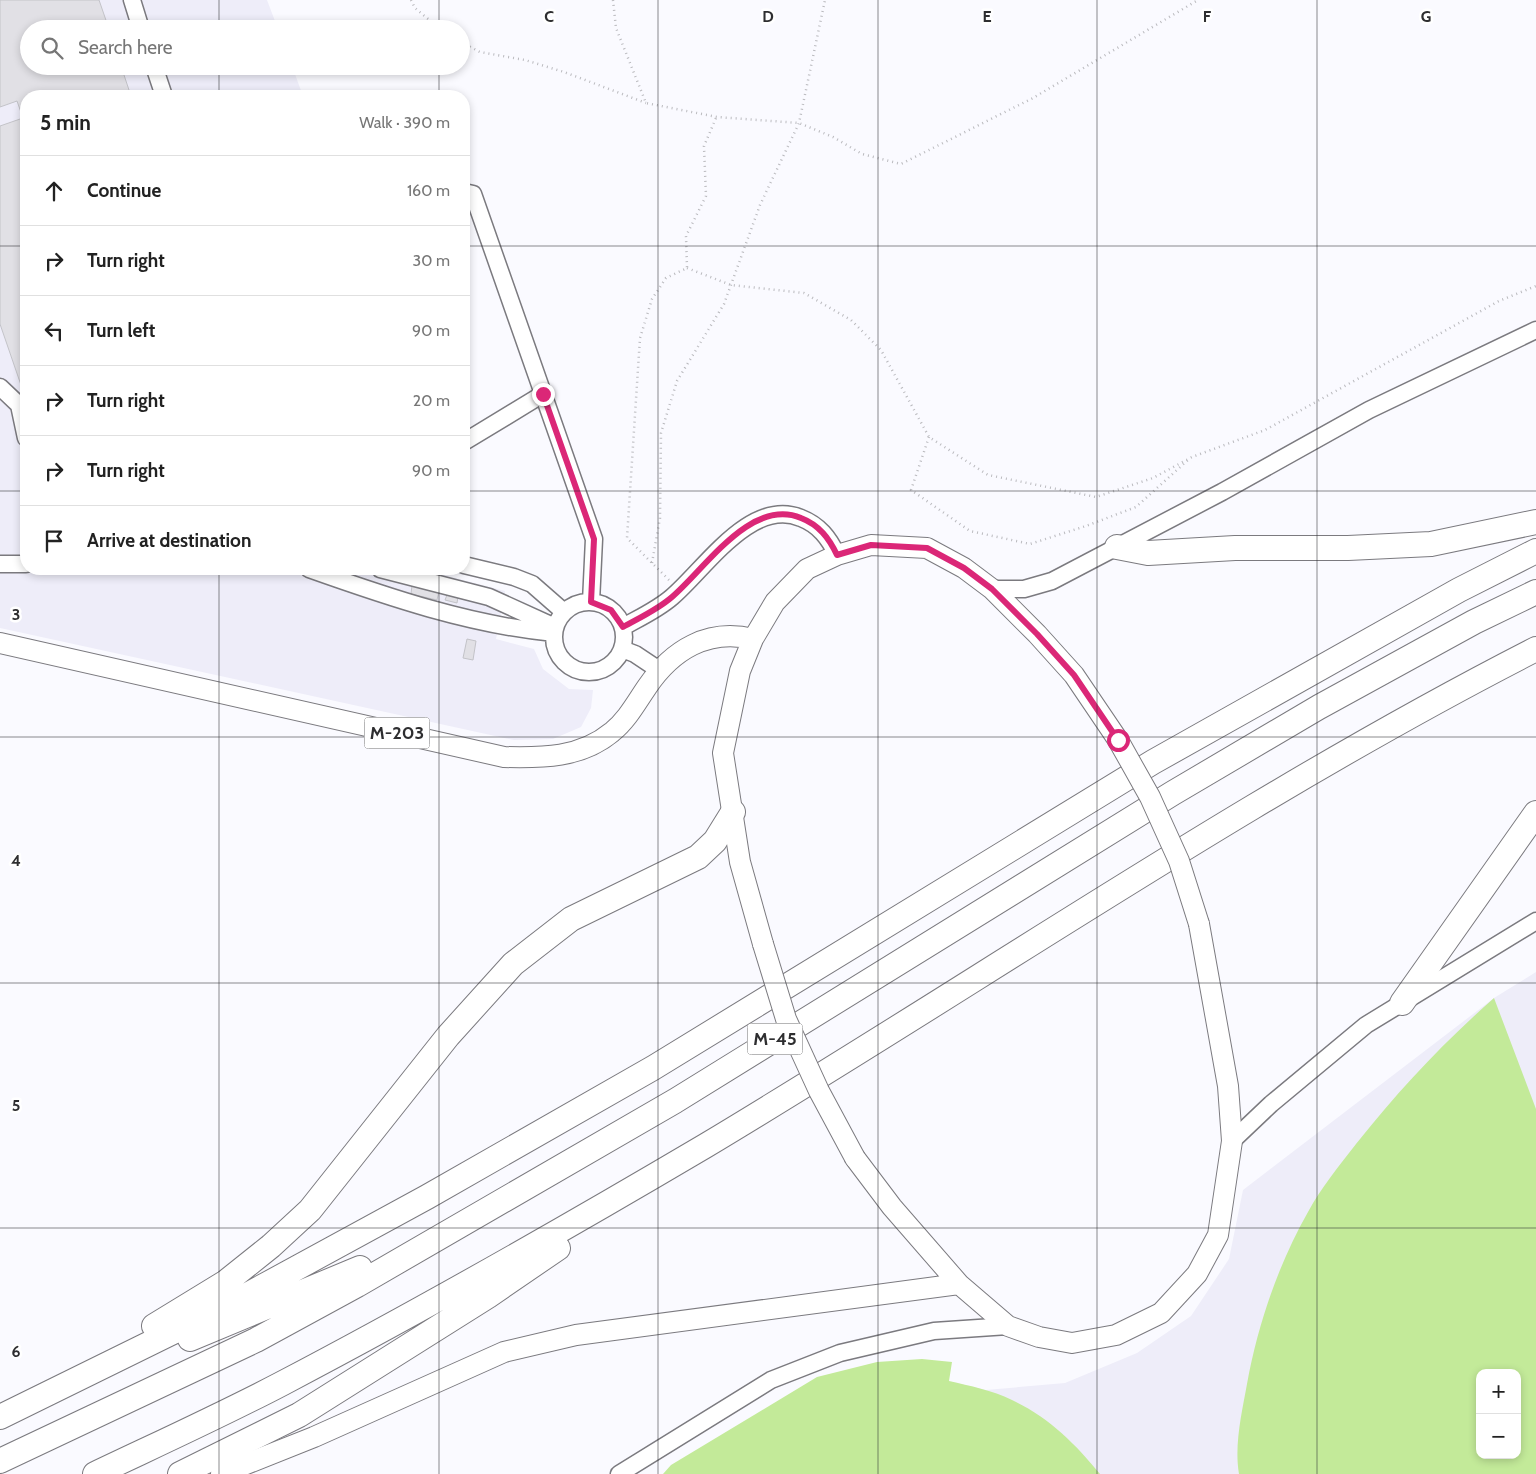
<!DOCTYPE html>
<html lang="en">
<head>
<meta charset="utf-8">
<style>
  body { margin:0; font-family:Cabin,sans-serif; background:#f6f6f6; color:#222 }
  .controls { position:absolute; right:15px; bottom:15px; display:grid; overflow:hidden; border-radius:10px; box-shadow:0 2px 8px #0003 }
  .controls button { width:45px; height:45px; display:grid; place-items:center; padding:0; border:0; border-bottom:1px solid #e0e0e0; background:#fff; color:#222; font:25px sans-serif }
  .stop { position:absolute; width:15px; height:15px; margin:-11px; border:4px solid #db2777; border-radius:50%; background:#fff }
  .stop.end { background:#db2777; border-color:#fff; box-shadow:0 1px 5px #0008 }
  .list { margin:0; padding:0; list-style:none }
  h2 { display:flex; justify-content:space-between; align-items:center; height:65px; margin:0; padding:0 20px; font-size:21px }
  h2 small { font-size:16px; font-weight:400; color:#767676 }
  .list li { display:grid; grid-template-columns:32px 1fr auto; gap:15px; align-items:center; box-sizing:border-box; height:70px; padding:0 20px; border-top:1px solid #e0e0e0 }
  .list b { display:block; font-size:19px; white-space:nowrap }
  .list em { font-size:16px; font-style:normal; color:#767676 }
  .icon { flex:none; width:28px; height:28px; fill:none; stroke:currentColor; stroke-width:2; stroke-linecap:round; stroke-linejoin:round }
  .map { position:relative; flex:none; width:1536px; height:1474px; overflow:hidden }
  .search { position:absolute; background:#fff; box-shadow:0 2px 8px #0003; left:20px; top:20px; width:450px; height:55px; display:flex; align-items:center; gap:12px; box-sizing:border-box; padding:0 18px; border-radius:28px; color:#767676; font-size:19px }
  .panel { position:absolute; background:#fff; box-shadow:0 2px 8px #0003; left:20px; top:90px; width:450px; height:485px; border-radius:20px }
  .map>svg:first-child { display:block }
  .built { fill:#eeedf9; fill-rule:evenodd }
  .green { fill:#c3ea99; fill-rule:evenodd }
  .building { fill:#e1e0e5; stroke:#c3c3c8 }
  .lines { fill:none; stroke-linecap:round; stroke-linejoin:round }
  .minor-casing { stroke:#7b7a7f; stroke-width:19 }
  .major-casing { stroke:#7b7a7f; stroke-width:22 }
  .highway-casing { stroke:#7b7a7f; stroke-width:26 }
  .path { stroke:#bababe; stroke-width:2.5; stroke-dasharray:1 4; stroke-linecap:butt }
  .minor { stroke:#fff; stroke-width:16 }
  .major { stroke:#fff; stroke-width:20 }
  .highway { stroke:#fff; stroke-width:24 }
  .major-bridge-casing { stroke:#7b7a7f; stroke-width:22; stroke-linecap:butt }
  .major-bridge { stroke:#fff; stroke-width:20 }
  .route { stroke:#db2777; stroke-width:6 }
  .grid { fill:none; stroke:#2e2e30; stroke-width:1; stroke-opacity:0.55 }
  .labels { text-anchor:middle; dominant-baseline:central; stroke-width:5; stroke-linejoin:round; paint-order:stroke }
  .shield { fill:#fff; stroke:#6d6d6e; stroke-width:1 }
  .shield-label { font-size:18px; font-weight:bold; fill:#2e2e30 }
  .grid-label { font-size:16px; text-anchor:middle; font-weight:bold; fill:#2e2e30; stroke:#fff; stroke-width:5; stroke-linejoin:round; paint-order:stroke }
</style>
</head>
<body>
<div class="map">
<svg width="1536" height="1474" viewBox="0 0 1536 1474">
  <rect width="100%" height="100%" fill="#fafaff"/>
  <path class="built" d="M0 0H267L278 29H29V66H292L303 96H26V569H421L505 591 496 639 534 649 543 669 569 689 593 690 591 708 581 727 553 739 514 740 0 628Z
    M1536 972V1474H707L948 1381 986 1390 1065 1383 1137 1353 1191 1316 1229 1259 1243 1190 1494 998ZM1480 1373H1517V1455H1480Z"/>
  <path class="green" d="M1494 998 1536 1109V1474H1239C1234 1445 1242 1412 1247 1384 1258 1324 1278 1265 1308 1212 1321 1188 1339 1166 1356 1144 1400 1089 1441 1045 1494 998ZM1480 1373H1517V1455H1480Z
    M922 1359 952 1362 949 1381C970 1386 992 1390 1012 1400 1047 1416 1076 1444 1100 1474H663L671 1465 817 1377 877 1362Z"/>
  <path class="building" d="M0 0H99L109 29H29V66H121L131 96H26V386L22 388 0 324V126L23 118 17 101 0 107Z
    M412 585 439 591 437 600 411 594Z
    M447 595 458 597 457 603 445 600Z
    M467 639 476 641 473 660 463 658Z"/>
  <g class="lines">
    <g class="minor-casing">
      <path id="minor" d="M132 0 141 29
        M154 66 164 96
        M464 192 473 194 594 539 591 602
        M0 387 19 405 26 438
        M464 442 543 394
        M0 564H26
        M464 565 514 577 532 584 564 612
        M309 569C388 597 470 625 554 633
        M380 569 489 597 555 627
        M992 589H1024L1052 581 1222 492 1369 410 1536 330
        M554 637a35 35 0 1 1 70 0a35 35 0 1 1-70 0Z
        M623 627C639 618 657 610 672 597 705 569 751 497 801 518 819 525 829 538 837 555
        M622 649 635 654 659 670
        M1232 1141 1271 1104 1366 1025 1536 921
        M619 1474 771 1380 840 1353 934 1331 1008 1326"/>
    </g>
    <g class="major-casing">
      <path id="major" d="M0 643 504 757C542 758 581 758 612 732 627 720 636 703 647 687 672 650 708 628 753 639
        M763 944 740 862 723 753 740 671 753 639 775 602 807 569 837 555 871 545 927 548 964 568 992 589 1037 634 1074 675 1118 740
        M855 1158 892 1207 959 1284 1008 1326 1039 1337 1072 1343 1116 1335 1161 1313 1197 1274 1218 1235 1232 1141 1228 1086 1199 924
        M221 1474 314 1437 504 1352 576 1335 959 1284"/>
    </g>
    <g class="highway-casing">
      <path id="highway" d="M1117 547 1148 553 1235 548H1348L1431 544 1536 522
        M1402 1003 1536 813
        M154 1326 226 1282 271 1246 310 1210 448 1036 513 964 571 919 698 857 715 841 733 812
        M190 1339 360 1268
        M0 1417 238 1300 427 1197 653 1068 1153 762 1459 590 1536 551
        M0 1461 256 1340 357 1285 675 1101 1173 793 1319 707 1474 622 1536 592
        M95 1474C158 1444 222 1415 283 1383 426 1308 566 1228 705 1146 982 980 1248 796 1536 649
        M180 1474 299 1415 488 1296 558 1248"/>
    </g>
    <path class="path" d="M411 0 415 8 440 29
      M613 0 616 28 646 103 717 117 799 123 833 137 862 154 901 164 1033 98 1198 0
      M461 42 480 52 525 60 564 72 646 103
      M687 268 731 285 804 293 851 320 881 350 929 437 988 475 1096 497 1153 478 1192 457 1265 430 1499 301 1536 286
      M929 437 911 490 970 531 1030 544 1086 526 1136 507 1188 460
      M652 563 660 518 661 433 677 381 724 304 760 205 799 123 825 0
      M669 580 627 538 640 338 652 299 666 278 687 268 686 236 706 196 704 146 716 118"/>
    <use href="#minor" class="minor"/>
    <use href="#major" class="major"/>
    <use href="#highway" class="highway"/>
    <g class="major-bridge-casing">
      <path id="major-bridge" d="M1118 740 1150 797 1179 861 1199 924
        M763 944 786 1019 819 1091 855 1158"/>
    </g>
    <use href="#major-bridge" class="major-bridge"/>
  </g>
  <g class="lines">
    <path class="route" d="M543 394 594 539 591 602 611 610 623 627C639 618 657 610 672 597 705 569 751 497 801 518 819 525 829 538 837 555L871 545 927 548 964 568 992 589 1037 634 1074 675 1118 740"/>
  </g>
  <path class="grid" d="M219 0V29M439 0V29M658 0V1474M878 0V1474M1097 0V1474M1317 0V1474M219 66V96M439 66V96M0 246H26M464 246H1536M0 491H26M464 491H1536M219 569V1474M439 569V1474M0 737H1536M0 983H1536M0 1228H1536"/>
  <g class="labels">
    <g class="shield">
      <rect x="364.5" y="717.5" width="65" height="31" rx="4"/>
      <rect x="747.5" y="1023.5" width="55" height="31" rx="4"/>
    </g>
    <g class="shield-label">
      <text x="397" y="733">M-203</text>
      <text x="775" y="1039">M-45</text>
    </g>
  </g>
  <g class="grid-label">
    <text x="549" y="22">C</text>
    <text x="768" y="22">D</text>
    <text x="987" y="22">E</text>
    <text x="1207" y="22">F</text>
    <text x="1426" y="22">G</text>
    <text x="16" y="620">3</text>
    <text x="16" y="866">4</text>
    <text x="16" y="1111">5</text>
    <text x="16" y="1357">6</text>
  </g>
</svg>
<div class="controls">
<button>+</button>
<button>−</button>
</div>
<div class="stop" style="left:1118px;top:740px"></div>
<div class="stop end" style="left:543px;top:394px"></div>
<div class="search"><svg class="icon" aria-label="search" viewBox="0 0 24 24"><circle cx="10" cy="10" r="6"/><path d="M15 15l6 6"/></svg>Search here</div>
<section class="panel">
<h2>5 min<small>Walk · 390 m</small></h2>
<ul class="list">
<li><svg class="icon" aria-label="ahead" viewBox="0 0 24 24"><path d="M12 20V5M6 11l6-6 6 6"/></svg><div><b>Continue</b></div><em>160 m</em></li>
<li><svg class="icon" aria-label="right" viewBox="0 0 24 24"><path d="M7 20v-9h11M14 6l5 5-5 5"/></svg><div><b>Turn right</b></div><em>30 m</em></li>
<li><svg class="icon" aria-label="left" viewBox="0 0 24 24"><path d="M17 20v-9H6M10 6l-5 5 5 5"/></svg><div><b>Turn left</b></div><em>90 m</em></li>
<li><svg class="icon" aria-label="right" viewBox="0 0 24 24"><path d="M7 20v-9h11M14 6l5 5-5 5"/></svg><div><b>Turn right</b></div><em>20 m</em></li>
<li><svg class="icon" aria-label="right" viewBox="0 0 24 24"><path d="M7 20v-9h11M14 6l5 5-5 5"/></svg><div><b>Turn right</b></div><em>90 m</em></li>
<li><svg class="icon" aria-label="arrive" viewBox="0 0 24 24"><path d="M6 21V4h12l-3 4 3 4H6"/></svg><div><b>Arrive at destination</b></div></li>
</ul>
</section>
</div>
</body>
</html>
